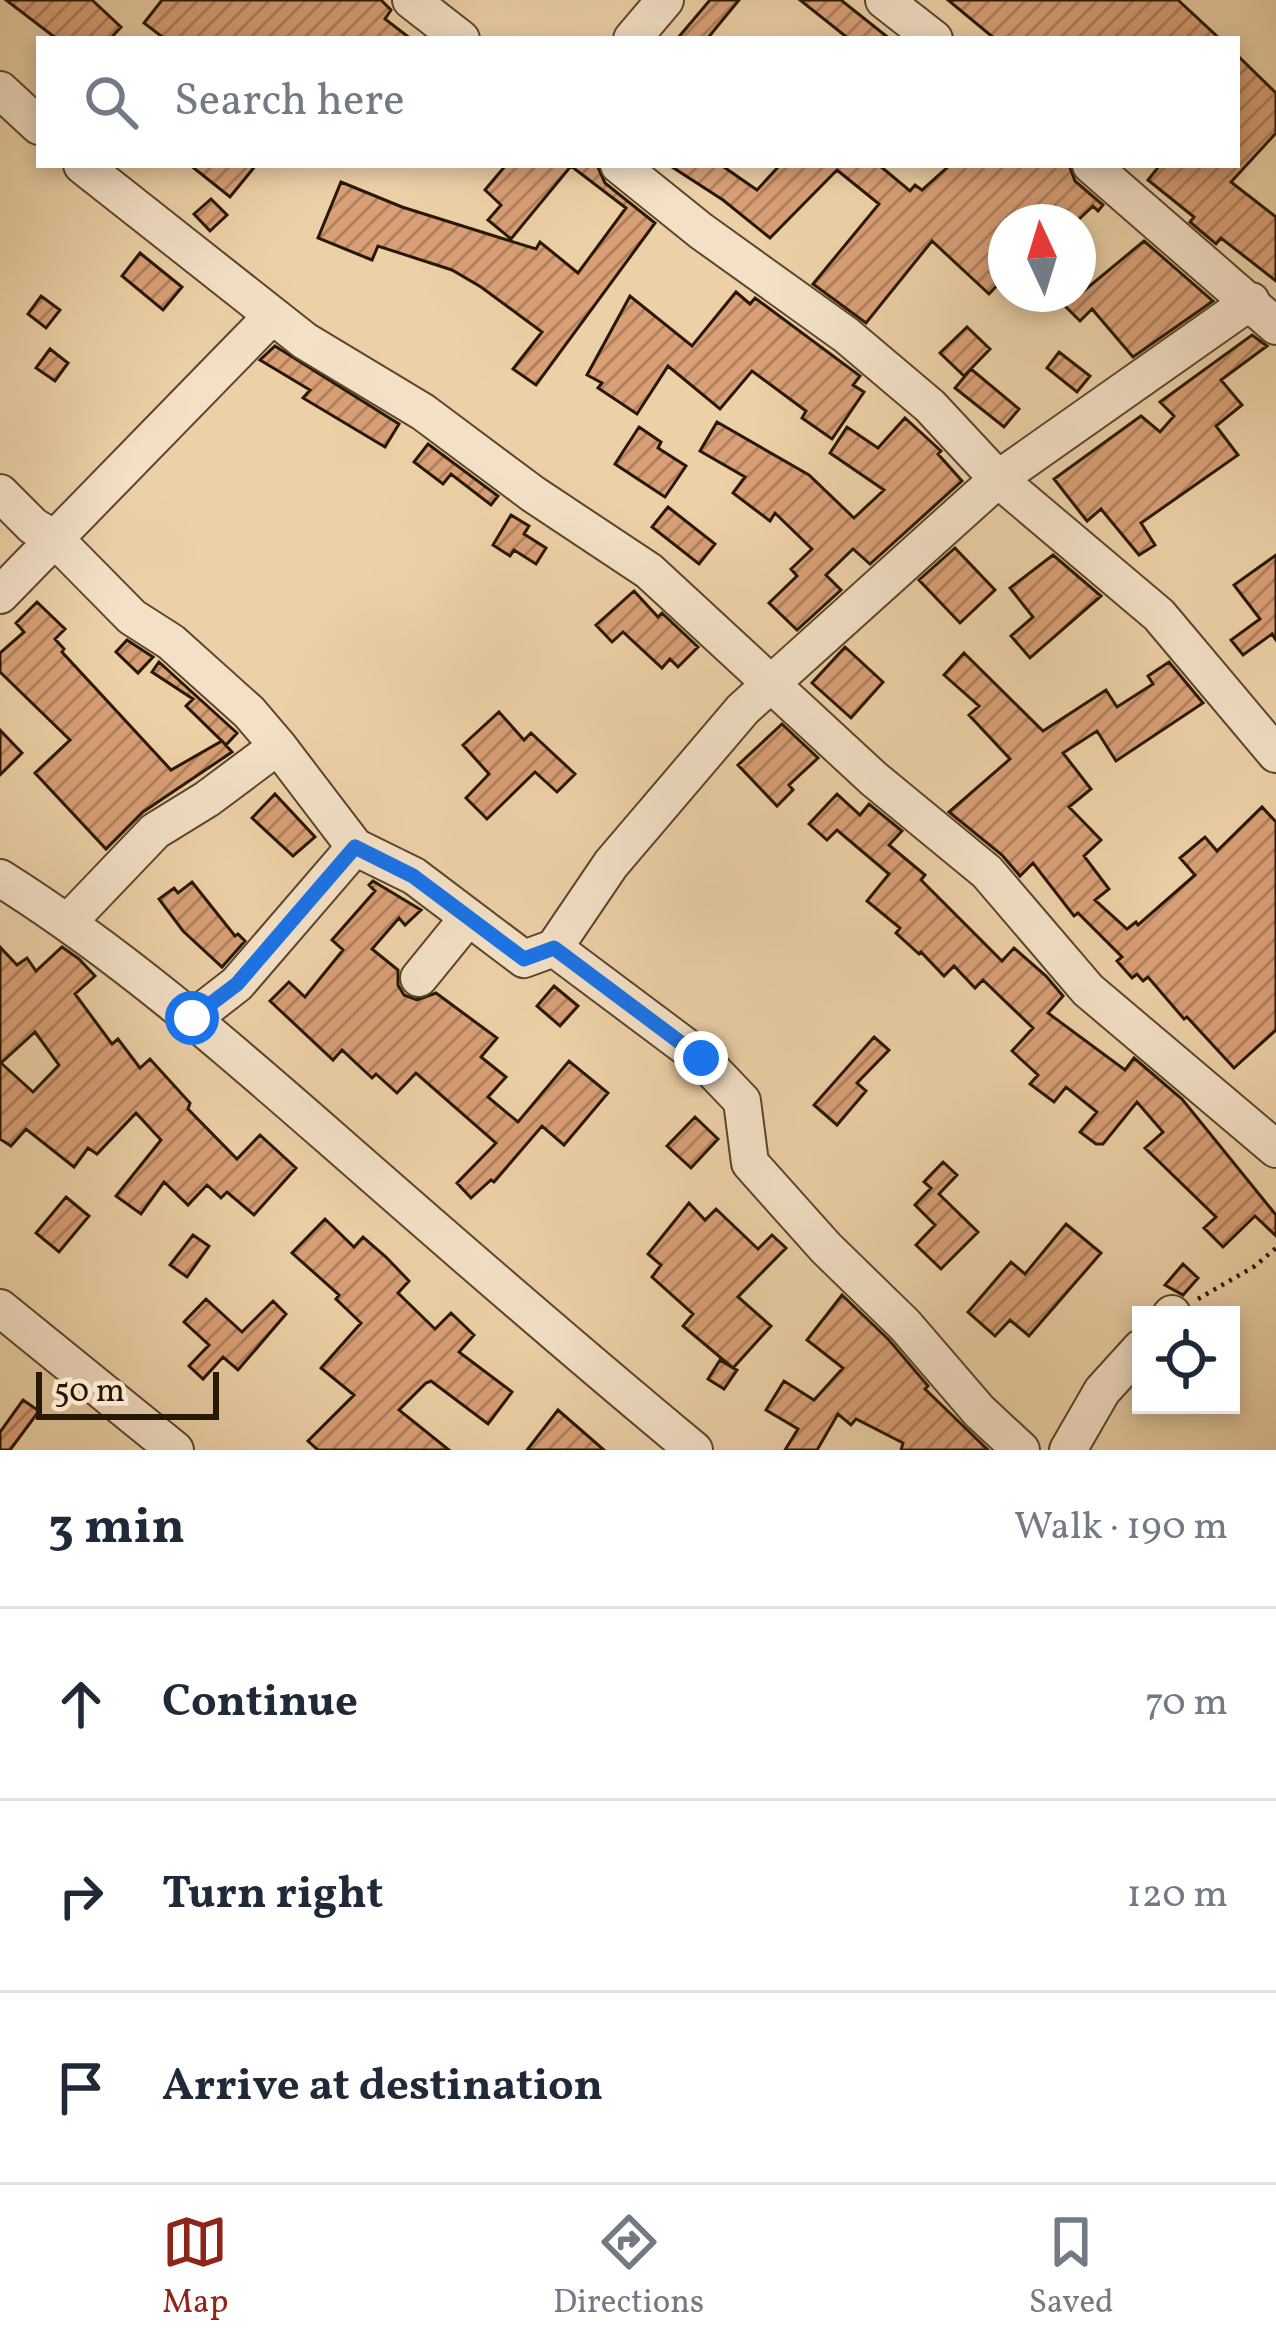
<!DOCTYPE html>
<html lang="en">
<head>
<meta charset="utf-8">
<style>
  body { margin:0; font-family:Vollkorn,serif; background:#f6f6f7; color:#1f2937 }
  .controls { position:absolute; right:36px; bottom:36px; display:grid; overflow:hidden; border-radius:0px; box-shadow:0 6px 18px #0003 }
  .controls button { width:108px; height:108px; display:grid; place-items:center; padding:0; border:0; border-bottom:3px solid #e0e1e3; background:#fff; color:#1f2937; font:60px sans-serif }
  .compass { position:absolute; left:988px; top:204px; width:108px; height:108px; border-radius:50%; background:#fff; box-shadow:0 6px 18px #0003; rotate:356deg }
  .scale { position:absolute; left:36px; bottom:30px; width:183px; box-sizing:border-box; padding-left:12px; border:6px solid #291801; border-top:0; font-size:33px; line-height:42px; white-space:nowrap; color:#291801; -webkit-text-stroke:9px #f3e0c6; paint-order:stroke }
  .stop { position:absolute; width:36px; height:36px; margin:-27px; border:9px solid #1a73e8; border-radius:50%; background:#fff }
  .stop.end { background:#1a73e8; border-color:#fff; box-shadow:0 3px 12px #0008 }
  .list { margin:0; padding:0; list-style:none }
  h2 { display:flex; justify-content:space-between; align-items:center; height:156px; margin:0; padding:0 48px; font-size:51px }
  h2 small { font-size:39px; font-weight:400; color:#747a83 }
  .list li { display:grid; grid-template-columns:78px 1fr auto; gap:36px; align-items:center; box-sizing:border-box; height:192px; padding:0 48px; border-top:3px solid #e0e1e3 }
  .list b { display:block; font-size:45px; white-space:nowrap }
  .list em { font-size:39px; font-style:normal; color:#747a83 }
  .icon { flex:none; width:66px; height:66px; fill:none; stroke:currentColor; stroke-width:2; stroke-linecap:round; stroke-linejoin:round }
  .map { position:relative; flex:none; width:1276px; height:1450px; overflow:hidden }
  .search { position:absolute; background:#fff; box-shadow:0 6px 18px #0003; left:36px; right:36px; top:36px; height:132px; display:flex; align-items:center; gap:30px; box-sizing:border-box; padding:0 42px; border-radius:0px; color:#747a83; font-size:45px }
  .sheet { height:732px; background:#fff }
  nav { display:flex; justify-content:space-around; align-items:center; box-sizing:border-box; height:168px; border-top:3px solid #e0e1e3; background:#fff; font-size:33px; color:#747a83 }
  nav a { display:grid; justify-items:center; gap:6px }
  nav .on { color:#8f2418 }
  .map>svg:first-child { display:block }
  .building { fill:url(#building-hatch); stroke:#291801; stroke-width:3; fill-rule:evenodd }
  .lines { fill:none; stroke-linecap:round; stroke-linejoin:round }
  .minor-casing { stroke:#5a462a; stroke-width:40 }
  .path { stroke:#291801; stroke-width:4.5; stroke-dasharray:3 6; stroke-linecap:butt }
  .minor { stroke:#f3e0c6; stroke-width:36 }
  .route { stroke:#1a73e8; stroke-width:15 }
</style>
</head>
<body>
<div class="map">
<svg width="1276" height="1450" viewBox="0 0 1276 1450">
  <defs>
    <pattern id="building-hatch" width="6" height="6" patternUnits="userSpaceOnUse" patternTransform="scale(3)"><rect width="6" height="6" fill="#d99f77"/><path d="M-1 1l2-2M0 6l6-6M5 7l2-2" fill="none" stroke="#b0815f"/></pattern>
  </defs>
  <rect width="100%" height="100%" fill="#ecd0a7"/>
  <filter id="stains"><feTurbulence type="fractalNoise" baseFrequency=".00167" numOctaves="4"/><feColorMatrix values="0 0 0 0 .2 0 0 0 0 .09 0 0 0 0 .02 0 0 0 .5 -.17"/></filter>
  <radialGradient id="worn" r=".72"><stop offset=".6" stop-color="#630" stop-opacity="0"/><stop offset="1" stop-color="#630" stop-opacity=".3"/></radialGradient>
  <path class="building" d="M6 0H92L121 27 110 39H57Z
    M162 0H381L391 10 385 19 411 39H165L144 23Z
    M710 0H739L707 39H677Z
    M800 0H841L890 39H849Z
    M948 0H1178L1220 39H995Z
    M1237 55 1276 93V133L1231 182 1276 217V281L1221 238 1216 244 1190 222 1194 217 1148 180 1160 165H1237Z
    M190 165H256L230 197Z
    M506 165H597L605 183 655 223 536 385 513 369 542 332 481 287 452 270 378 246 372 260 318 238 341 182 402 207 536 249 540 242 578 273 626 208 571 166 511 239 488 220 501 205 485 190Z
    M669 165H721L757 190 780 165H879L910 191 915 185 922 190 950 165H1069L1075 181 1103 205 1098 211 1093 206 1076 222H1006V247L994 259 1006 270V276L989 294 932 241 866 323 813 284 879 204 837 170 770 238 723 200Z
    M211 199 227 215 210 231 194 214Z
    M1144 241 1213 301 1133 357 1092 309 1080 321 1053 294H1080Z
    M140 253 182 287 163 310 122 276Z
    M736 292 750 304 755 298 860 376 853 385 864 392 832 439 802 418 806 411 752 371 720 409 668 366 637 414 598 388 602 383 587 375 630 296 692 346Z
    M41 296 60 310 46 328 28 314Z
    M967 327 990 349 964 376 940 353Z
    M1252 335 1267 346 1221 380 1242 405 1216 426 1238 455 1141 523 1155 545 1139 555 1101 509 1087 521 1054 479 1141 416 1160 432 1174 416 1160 402Z
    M275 346 399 424 385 447 303 398 310 390 260 360Z
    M50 349 68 363 55 381 36 368Z
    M1059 352 1090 376 1077 392 1047 368Z
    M971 369 1019 409 1004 427 955 388Z
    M905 418 941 451 938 454 962 481 870 564 853 549 826 575 841 590 797 630 769 603 797 576 791 569 812 549 775 513 770 521 733 493 745 477 700 451 717 422 809 475 854 518 884 490 830 453 847 427 878 448Z
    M639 427 661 442 658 448 686 466 665 497 615 464Z
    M428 444 498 496 491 505 451 474 443 484 414 462Z
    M668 507 715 544 699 564 652 527Z
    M511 515 529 526 524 534 546 548 536 564 514 550 510 556 493 545Z
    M955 548 995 590 960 623 919 580Z
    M1053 555 1101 596 1030 658 1011 636 1033 617 1010 588Z
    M1276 555V640L1272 634 1243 655 1231 640 1260 619 1234 585Z
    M634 591 658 617 662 613 698 647 678 667 670 659 662 668 623 632 612 642 596 625Z
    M37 602 65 629 55 639 64 649 62 652 171 770 222 741 232 752 143 812 106 849 35 773 70 740 0 672V653L24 632 16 623Z
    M127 640 153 657 138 673 116 652Z
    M845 647 883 682 851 718 812 683Z
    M964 653 1043 731 1106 690 1117 707 1153 684 1148 676 1169 662 1203 703 1116 761 1097 731 1063 753 1091 789 1069 807 1101 840 1084 856 1109 889 1095 900 1127 929 1136 922 1138 925 1195 875 1180 858 1205 837 1217 851 1262 807 1276 822V1030L1234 1068 1187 1017 1184 1019 1148 977 1143 981 1137 974 1132 978 1117 961 1122 957 1078 913 1074 916 1033 863 1020 876 1002 855 949 812 1010 759 969 715 979 706 944 675Z
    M159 662 237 733 226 745 186 706 193 699 152 672Z
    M499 712 524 740 531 733 575 774 557 792 535 772 487 819 466 798 489 774 463 745Z
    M782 724 818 758 789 785 793 790 777 806 738 765Z
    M0 730 22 753 0 775Z
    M275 794 315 837 293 856 252 818Z
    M837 794 860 815 869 804 902 831 889 845 925 875 921 880 1002 961 1014 948 1046 976 1063 996 1048 1013 1125 1070 1134 1058 1182 1099 1276 1215V1236L1255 1216 1223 1247 1204 1228 1216 1217 1145 1148 1163 1132 1137 1102 1103 1144H1096L1080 1132 1097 1112 1066 1087 1054 1102 1030 1084 1038 1075 1012 1051 1033 1028 983 980 975 988 954 966 944 976 921 952 919 954 896 933 900 928 867 901 889 874 837 830 827 840 809 824Z
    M373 881 421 910 405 925 399 918 372 949 398 970V985L404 995 417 1000 436 993 497 1038 481 1057 506 1077 488 1097 518 1122 569 1061 608 1093 564 1145 542 1126 494 1182 491 1180 471 1198 457 1183 496 1143 416 1073 397 1093 376 1074 372 1078 342 1050 333 1060 270 1001 289 982 305 997 343 950 332 940 375 891 369 885Z
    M192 882 235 936 238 934 245 941 222 967 183 931 159 899 174 888 178 893Z
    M0 947 17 965 27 958 36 971 62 947 79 959 95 976 75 994 112 1044 118 1039 140 1068 150 1059 190 1103 188 1109 237 1159 260 1135 296 1168 254 1215 227 1192 221 1198 207 1185 188 1205 164 1182 141 1214 116 1196 161 1140 136 1113 97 1154 88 1148 74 1167 26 1129 11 1146 0 1139ZM35 1032 59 1065 33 1092 1 1063Z
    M554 986 578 1006 560 1026 537 1006Z
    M874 1037 889 1050 857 1083 866 1091 837 1125 814 1105Z
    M695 1117 718 1139 691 1168 667 1146Z
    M943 1162 957 1175 939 1194 978 1232 941 1269 916 1245 935 1225 915 1205 931 1188 924 1182Z
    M66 1197 89 1216 59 1252 36 1233Z
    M689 1203 705 1220 716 1209 758 1249 772 1235 786 1248 738 1297 771 1326 733 1368 737 1370 724 1389 708 1379 720 1360 733 1368 683 1326 693 1314 652 1277 661 1265 648 1254Z
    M325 1219 354 1247 363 1237 386 1257 409 1281 398 1293 435 1329 451 1313 474 1335 459 1352 512 1392 488 1424 431 1381 426 1383 399 1410 449 1450H318L308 1441 354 1395 321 1368 361 1323 336 1299 339 1295 292 1253Z
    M1066 1224 1101 1253 1029 1336 1010 1320 995 1336 968 1312 1011 1262 1025 1274Z
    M193 1235 209 1246 187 1277 170 1265Z
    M1183 1264 1198 1278 1183 1295 1165 1285Z
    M842 1295 889 1340 928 1386 925 1389 988 1450H901L903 1443 856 1419 851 1425 838 1414 817 1450H785L798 1429 766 1410 784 1381 814 1400 843 1368 807 1340Z
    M206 1299 242 1332 273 1301 286 1314 238 1370 223 1357 203 1379 189 1366 209 1345 184 1322Z
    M23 1400 39 1411 10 1450H0V1432Z
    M558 1410 604 1450H527Z"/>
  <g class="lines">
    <g class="minor-casing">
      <path id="minor" d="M411 0 461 39
        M884 0 934 39
        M632 39 665 0
        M0 90 39 126
        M82 165 305 341 423 412 533 494 649 571 874 779 987 872 1088 990 1276 1149
        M619 165 701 231 846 335 930 406 998 479 1159 615 1276 754
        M1091 165 1276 326
        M0 493 33 526 56 540 132 617 171 642 249 712 278 746 207 799 155 831 69 921
        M0 595 272 316
        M278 746 355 847 414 876 524 959 554 948 701 1058 742 1101 750 1163 826 1248 905 1325 979 1411 1021 1450
        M0 878C126 957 237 1056 349 1154 463 1254 577 1353 694 1450
        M554 948 611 864 743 709 998 479 1251 301
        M419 978 467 919
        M192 1019 237 984 355 847
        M0 1308 175 1450
        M1171 1315 1172 1314
        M1068 1450 1102 1391 1141 1348"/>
    </g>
    <path class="path" d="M1198 1299 1255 1266 1276 1248"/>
    <use href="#minor" class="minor"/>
  </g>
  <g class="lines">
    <path class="route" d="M192 1018 237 984 355 847 413 876 524 959 554 948 701 1058"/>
  </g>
  <rect width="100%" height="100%" filter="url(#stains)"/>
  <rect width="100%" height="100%" fill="url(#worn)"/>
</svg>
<div class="controls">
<button><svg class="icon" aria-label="locate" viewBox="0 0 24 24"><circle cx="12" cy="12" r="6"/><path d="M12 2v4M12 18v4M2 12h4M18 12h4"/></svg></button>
</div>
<svg class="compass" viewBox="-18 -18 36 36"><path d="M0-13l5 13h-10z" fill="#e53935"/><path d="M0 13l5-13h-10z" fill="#747a83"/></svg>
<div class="scale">50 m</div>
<div class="stop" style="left:192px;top:1018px"></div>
<div class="stop end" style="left:701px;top:1058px"></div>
<div class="search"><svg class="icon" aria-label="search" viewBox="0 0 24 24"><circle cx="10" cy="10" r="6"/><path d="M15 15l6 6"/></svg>Search here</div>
</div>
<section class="sheet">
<h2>3 min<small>Walk · 190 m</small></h2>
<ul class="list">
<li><svg class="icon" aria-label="ahead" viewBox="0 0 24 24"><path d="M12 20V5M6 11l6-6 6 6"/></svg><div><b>Continue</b></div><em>70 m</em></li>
<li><svg class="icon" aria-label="right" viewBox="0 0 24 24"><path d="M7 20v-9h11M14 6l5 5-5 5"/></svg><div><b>Turn right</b></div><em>120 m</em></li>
<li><svg class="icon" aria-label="arrive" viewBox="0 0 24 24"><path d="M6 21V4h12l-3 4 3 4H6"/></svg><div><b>Arrive at destination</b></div></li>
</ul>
</section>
<nav>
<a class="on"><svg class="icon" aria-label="map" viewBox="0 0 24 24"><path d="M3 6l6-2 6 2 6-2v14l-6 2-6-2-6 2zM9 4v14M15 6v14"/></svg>Map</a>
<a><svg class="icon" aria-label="directions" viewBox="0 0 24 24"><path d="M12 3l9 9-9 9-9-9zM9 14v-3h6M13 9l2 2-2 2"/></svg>Directions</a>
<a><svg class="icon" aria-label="saved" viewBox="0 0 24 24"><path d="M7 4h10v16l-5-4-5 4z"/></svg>Saved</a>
</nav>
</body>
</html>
